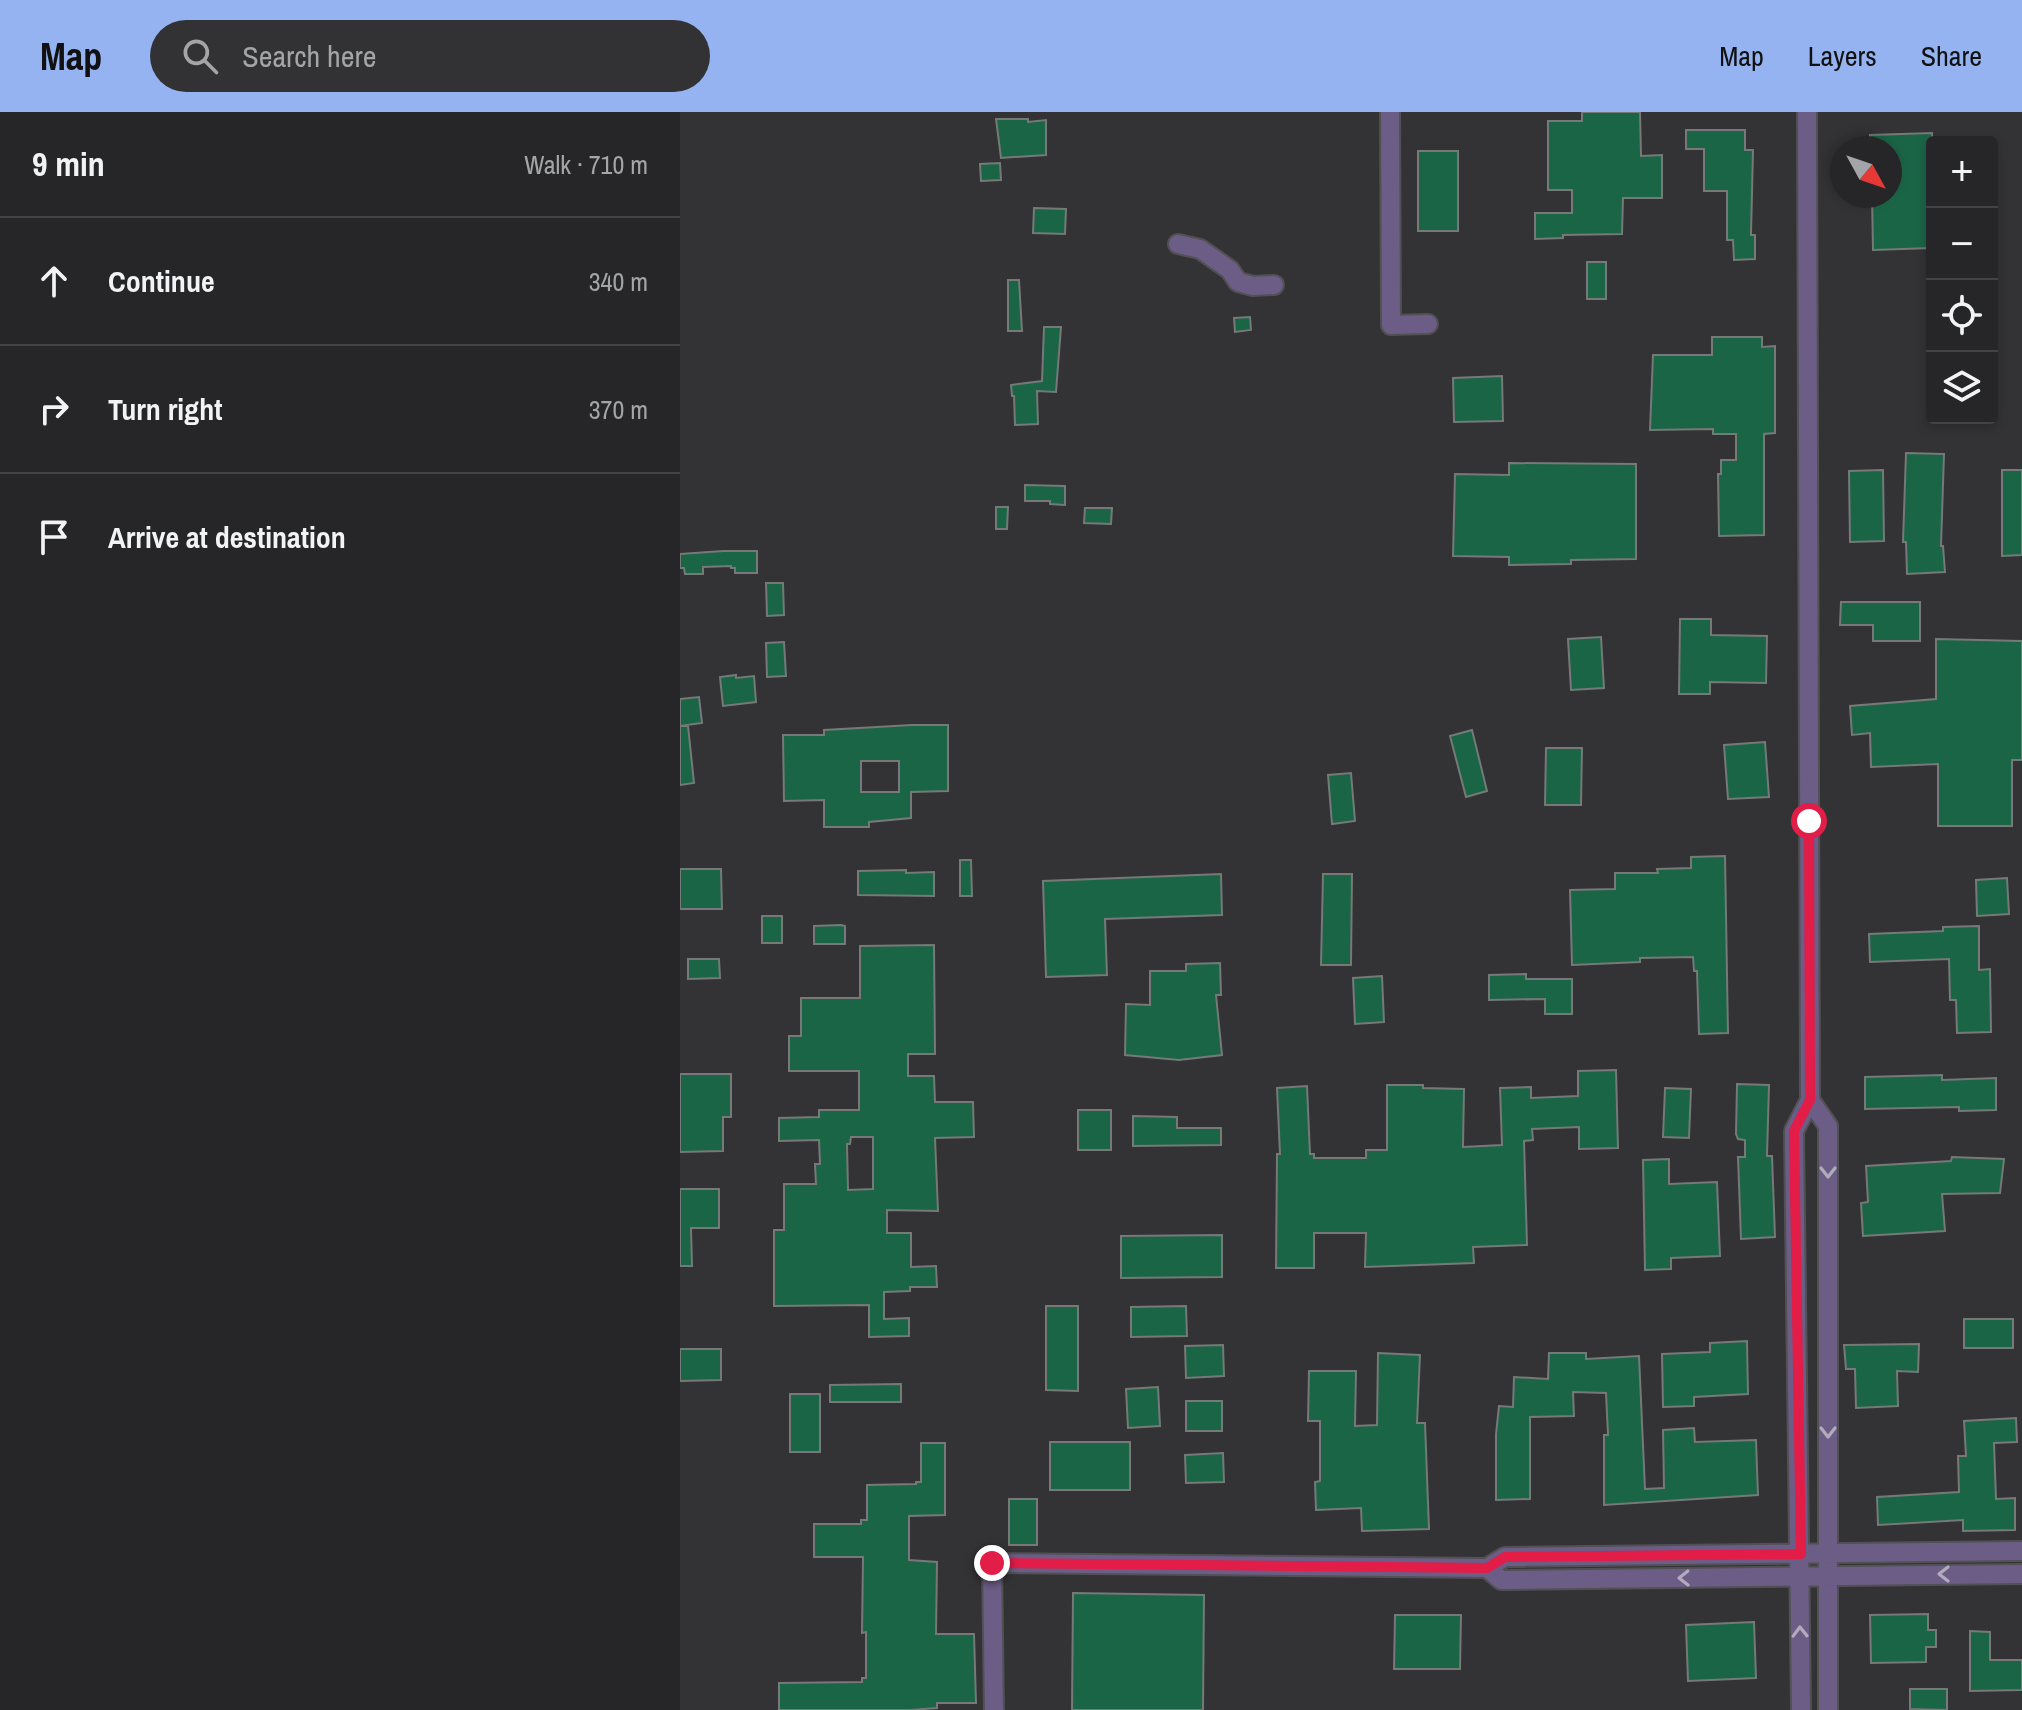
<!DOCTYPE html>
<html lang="en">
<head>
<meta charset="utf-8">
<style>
  body { margin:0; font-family:"Archivo Narrow",sans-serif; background:#323234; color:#f1f3f6 }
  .controls { position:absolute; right:24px; top:24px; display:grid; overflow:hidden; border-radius:8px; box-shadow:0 4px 12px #0003 }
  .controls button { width:72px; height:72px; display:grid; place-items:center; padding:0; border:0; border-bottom:2px solid #424345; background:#262628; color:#f1f3f6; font:40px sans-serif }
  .compass { position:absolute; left:1150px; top:24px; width:72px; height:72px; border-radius:50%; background:#262628; box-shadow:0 4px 12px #0003; rotate:130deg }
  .stop { position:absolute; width:24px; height:24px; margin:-18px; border:6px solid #e11d48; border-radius:50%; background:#fff }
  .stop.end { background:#e11d48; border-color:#fff; box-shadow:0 2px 8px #0008 }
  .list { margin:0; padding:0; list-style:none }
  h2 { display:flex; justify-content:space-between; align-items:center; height:104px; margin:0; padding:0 32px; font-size:34px }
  h2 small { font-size:26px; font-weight:400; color:#a4a5a8 }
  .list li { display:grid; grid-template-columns:52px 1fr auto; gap:24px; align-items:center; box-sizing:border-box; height:128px; padding:0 32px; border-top:2px solid #424345 }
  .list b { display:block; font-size:30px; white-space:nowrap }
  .list em { font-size:26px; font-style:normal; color:#a4a5a8 }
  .icon { flex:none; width:44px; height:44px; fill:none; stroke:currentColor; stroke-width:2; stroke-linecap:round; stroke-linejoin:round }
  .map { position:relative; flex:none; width:1342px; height:1598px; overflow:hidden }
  header { display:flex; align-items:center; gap:48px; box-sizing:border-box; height:112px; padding:0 40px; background:#95b2f1; color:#111 }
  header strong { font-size:38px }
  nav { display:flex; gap:44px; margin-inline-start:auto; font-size:28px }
  .search { width:560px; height:72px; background:#323234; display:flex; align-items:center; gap:20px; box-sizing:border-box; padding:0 28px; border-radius:44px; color:#a4a5a8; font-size:30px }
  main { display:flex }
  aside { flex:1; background:#262628 }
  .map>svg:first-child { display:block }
  .building { fill:#1b6547; stroke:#757977; stroke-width:2; fill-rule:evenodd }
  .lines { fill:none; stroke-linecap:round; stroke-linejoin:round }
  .minor-casing { stroke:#515053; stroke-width:22 }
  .minor { stroke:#6b5d86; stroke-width:18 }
  .oneway { stroke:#b1acbc }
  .route { stroke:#e11d48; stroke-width:10 }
</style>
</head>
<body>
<header>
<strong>Map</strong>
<div class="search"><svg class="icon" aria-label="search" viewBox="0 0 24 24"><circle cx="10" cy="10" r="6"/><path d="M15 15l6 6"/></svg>Search here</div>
<nav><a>Map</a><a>Layers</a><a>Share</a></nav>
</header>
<main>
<aside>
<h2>9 min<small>Walk · 710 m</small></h2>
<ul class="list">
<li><svg class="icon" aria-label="ahead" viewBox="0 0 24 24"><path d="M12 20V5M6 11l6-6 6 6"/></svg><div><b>Continue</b></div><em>340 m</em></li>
<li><svg class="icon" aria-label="right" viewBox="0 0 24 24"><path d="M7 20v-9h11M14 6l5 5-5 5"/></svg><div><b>Turn right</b></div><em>370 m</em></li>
<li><svg class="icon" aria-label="arrive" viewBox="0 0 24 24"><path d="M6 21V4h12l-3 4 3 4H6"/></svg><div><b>Arrive at destination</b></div></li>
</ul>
</aside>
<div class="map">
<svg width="1342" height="1598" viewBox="0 0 1342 1598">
  <rect width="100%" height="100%" fill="#333235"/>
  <path class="building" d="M902 0H960L961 44 982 43V86H943L942 122 883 123V126L855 127V101H892V78H868V9H902Z
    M316 7H348V10L366 8V43L321 46Z
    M1006 18H1065V38H1073L1071 123H1075V147L1054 148 1053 128H1047V79H1024V37H1006Z
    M1252 21V136L1193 138 1192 84H1210V36H1190V23Z
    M738 39H778V119H738Z
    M320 51 321 68 301 69 300 52Z
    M354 96 386 97 385 122 353 121Z
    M907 150H926V187H907Z
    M328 168H339L342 219H328Z
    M570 205 571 218 555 220 554 206Z
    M364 215H381L376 280 357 279 358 312 335 313 334 284H332L331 273 362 269Z
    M1032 225H1082V235L1095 234V321L1084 322V423L1039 424 1038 362H1041V348H1056V322H1033V317L970 318 973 243H1032Z
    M822 264 823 309 774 310 773 266Z
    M1226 341 1264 342 1261 434H1263L1265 460 1227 462 1226 430H1223Z
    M829 351 956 352V447L891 448V452L829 453V445L773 444 775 362 829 363Z
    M1203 358 1204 429 1170 430 1169 359Z
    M1322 358H1342V443L1322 444Z
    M345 373 385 374V393L370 392V389H345Z
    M316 395H328L327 417H316Z
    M405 396H432L431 412 404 411Z
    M43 439H77V461H55V456H51V454L23 455V462H5L4 456H0V442Z
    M86 471H103L104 503 87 504Z
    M1161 490H1240V529H1193V513H1160Z
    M1000 507H1031V523L1087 524 1086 571 1030 570V582H999Z
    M921 525 924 576 891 578 888 527Z
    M1256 527 1342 529V648H1332V714H1258V652L1191 655 1190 621 1172 623 1170 594 1256 587Z
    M104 530 106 564 87 565 86 531Z
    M56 563V566L74 564 76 590 43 594 40 565Z
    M19 585 22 611 0 614V587Z
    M232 613H268V679L231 680V706L189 710V715H144V688L104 689 103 623H144V618ZM181 649H219V680H181Z
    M0 614H8L14 671 0 673Z
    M792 618 807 679 786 685 770 624Z
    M1085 630 1089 685 1048 687 1044 633Z
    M866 636H902L901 693H865Z
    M671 661 675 709 652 712 648 663Z
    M1045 744 1048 921 1019 922 1017 859H1014L1013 845 960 846V850L892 853 890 778 935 777V761H978L977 757 1011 756V745Z
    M280 748H291L292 784H280Z
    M0 757H41L42 797H0Z
    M226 758V761L254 760V784L178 783V759Z
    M541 762 542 803 425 807 427 863 366 865 363 769Z
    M643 762H672L671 853H641Z
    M1327 766 1329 802 1297 804 1296 768Z
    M82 804H102V831H82Z
    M161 813 165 814V832H134V814Z
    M1299 814V858L1310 857 1311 920 1277 921 1276 888H1270L1269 847 1190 850 1189 822 1263 819V815Z
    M254 833 255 942H228V964H254L255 990H293L294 1025 255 1026 258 1099 207 1098V1121H231V1155L256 1154 257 1175H230V1179L204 1180V1207L229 1206V1224L189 1225V1193L94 1194V1118H104V1072H136L135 1052H140L139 1028 99 1029V1006L139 1005V998H179V959H109V924H121V886H180V834ZM171 1025H193V1077L168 1078 167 1032H170Z
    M8 847H39L40 866 8 867Z
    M540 851 541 883H536L542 943 499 948 445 943 446 892 470 893V859H506V852Z
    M846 862V867H892V902H865V887L809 888V863Z
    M702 864 704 910 675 912 673 866Z
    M936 958 938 1036 899 1037V1015L852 1017 853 1028 844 1029 847 1133 793 1135 794 1151 685 1155 686 1121H634V1156H596L597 1042H600L597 976 627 974 630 1042H634V1046H686V1038H707V973H743V976L784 977 783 1035 822 1033 820 976 851 975V986L898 984V959Z
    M0 962H51V1005H43V1039L0 1040Z
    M1262 963V968L1316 966V998L1279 999V995L1185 997V965Z
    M1057 972 1089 973 1087 1044H1092L1095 1125 1061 1127 1058 1045H1065V1028L1058 1027 1056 1022Z
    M985 976 1011 977 1009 1026 983 1025Z
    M398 998H431V1038H398Z
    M453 1004 497 1005V1016H541V1033L453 1034Z
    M1272 1045 1324 1047 1320 1081 1262 1082 1265 1119 1183 1124 1181 1091 1188 1090 1186 1054 1271 1049Z
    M989 1047V1072L1037 1070 1040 1144 991 1146V1157L965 1158 963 1048Z
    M0 1077H39V1116H11L12 1154H0Z
    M542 1123V1165L441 1166V1124Z
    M366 1194H398V1279L366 1278Z
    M506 1194 507 1224 451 1225V1195Z
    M1284 1207H1333V1236H1284Z
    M1067 1229 1068 1282 1014 1285V1294L983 1295 982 1242 1030 1240V1231Z
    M1239 1232 1238 1260 1217 1259 1218 1294 1176 1296 1175 1257H1166L1164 1233Z
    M543 1233 544 1264 506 1266 505 1234Z
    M0 1237H41V1268L0 1269Z
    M698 1241 740 1243 737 1311H745L749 1417 682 1419 681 1396 636 1398 635 1370 640 1369V1309H628L629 1259H676L675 1314 697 1313Z
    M869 1241H906V1247L959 1244 965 1377 984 1376 983 1318 1014 1316 1015 1330 1076 1328 1078 1383 924 1393V1323H928L926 1281 893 1280 894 1304 850 1305V1387L816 1388V1322L819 1294 833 1295 834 1265 868 1267Z
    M221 1272V1290H150V1273Z
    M478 1275 480 1314 448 1316 446 1277Z
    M110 1282H140V1340H110Z
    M506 1289H542V1319H506Z
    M1336 1306 1337 1330 1314 1331 1316 1387 1335 1386V1418L1283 1419V1408L1198 1413 1197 1385 1279 1380 1278 1344H1286L1284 1309Z
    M370 1330H450V1378H370Z
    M241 1331H265V1403L229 1404V1448L257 1450 256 1522H294L296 1591H257V1596L231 1598H99V1571L182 1570V1566H186V1520L182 1521 183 1445H134V1412H181V1408H187V1373L236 1372V1370H241Z
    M543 1341 544 1370 506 1371 505 1343Z
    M329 1387H357V1433H329Z
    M393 1481 524 1483 523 1598H392Z
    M1248 1502V1518H1256V1535H1246V1550L1191 1551 1190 1503Z
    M715 1503H781L780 1557H714Z
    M1074 1510 1076 1566 1008 1569 1006 1513Z
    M1290 1519 1310 1520V1548H1342V1578L1290 1579Z
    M1230 1577H1267V1598L1230 1597Z"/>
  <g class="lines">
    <g class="minor-casing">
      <path id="minor" d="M710 0 711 213 748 212
        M498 132 520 137 550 158 558 170 573 174 594 173
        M1130 988 1148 1014V1598
        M807 1456 821 1468 1342 1462
        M314 1598 312 1451 807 1456 825 1445 1342 1439
        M1121 1598 1114 1019 1130 988 1127 0"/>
    </g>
    <use href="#minor" class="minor"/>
  </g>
  <defs><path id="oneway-chevron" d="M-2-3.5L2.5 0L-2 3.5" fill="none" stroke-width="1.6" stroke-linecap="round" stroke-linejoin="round" transform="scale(2)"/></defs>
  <g class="oneway">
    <use href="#oneway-chevron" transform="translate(1148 1060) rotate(90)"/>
    <use href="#oneway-chevron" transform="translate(1148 1320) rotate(90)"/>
    <use href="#oneway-chevron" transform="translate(1264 1462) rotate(180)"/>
    <use href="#oneway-chevron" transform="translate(1004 1466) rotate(179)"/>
    <use href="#oneway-chevron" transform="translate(1120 1520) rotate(-91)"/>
  </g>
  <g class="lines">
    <path class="route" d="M312 1451 807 1456 825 1445 1121 1442 1114 1019 1130 988 1129 709"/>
  </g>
</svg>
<div class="controls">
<button>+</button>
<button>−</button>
<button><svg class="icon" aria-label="locate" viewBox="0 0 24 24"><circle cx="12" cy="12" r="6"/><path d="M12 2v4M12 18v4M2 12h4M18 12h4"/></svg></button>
<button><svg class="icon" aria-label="layers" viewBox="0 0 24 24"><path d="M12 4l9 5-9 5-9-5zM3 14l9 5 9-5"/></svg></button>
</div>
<svg class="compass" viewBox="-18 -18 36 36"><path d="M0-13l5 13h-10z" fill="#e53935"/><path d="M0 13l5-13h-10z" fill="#a4a5a8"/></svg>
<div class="stop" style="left:1129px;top:709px"></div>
<div class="stop end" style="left:312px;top:1451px"></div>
</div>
</main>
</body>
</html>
